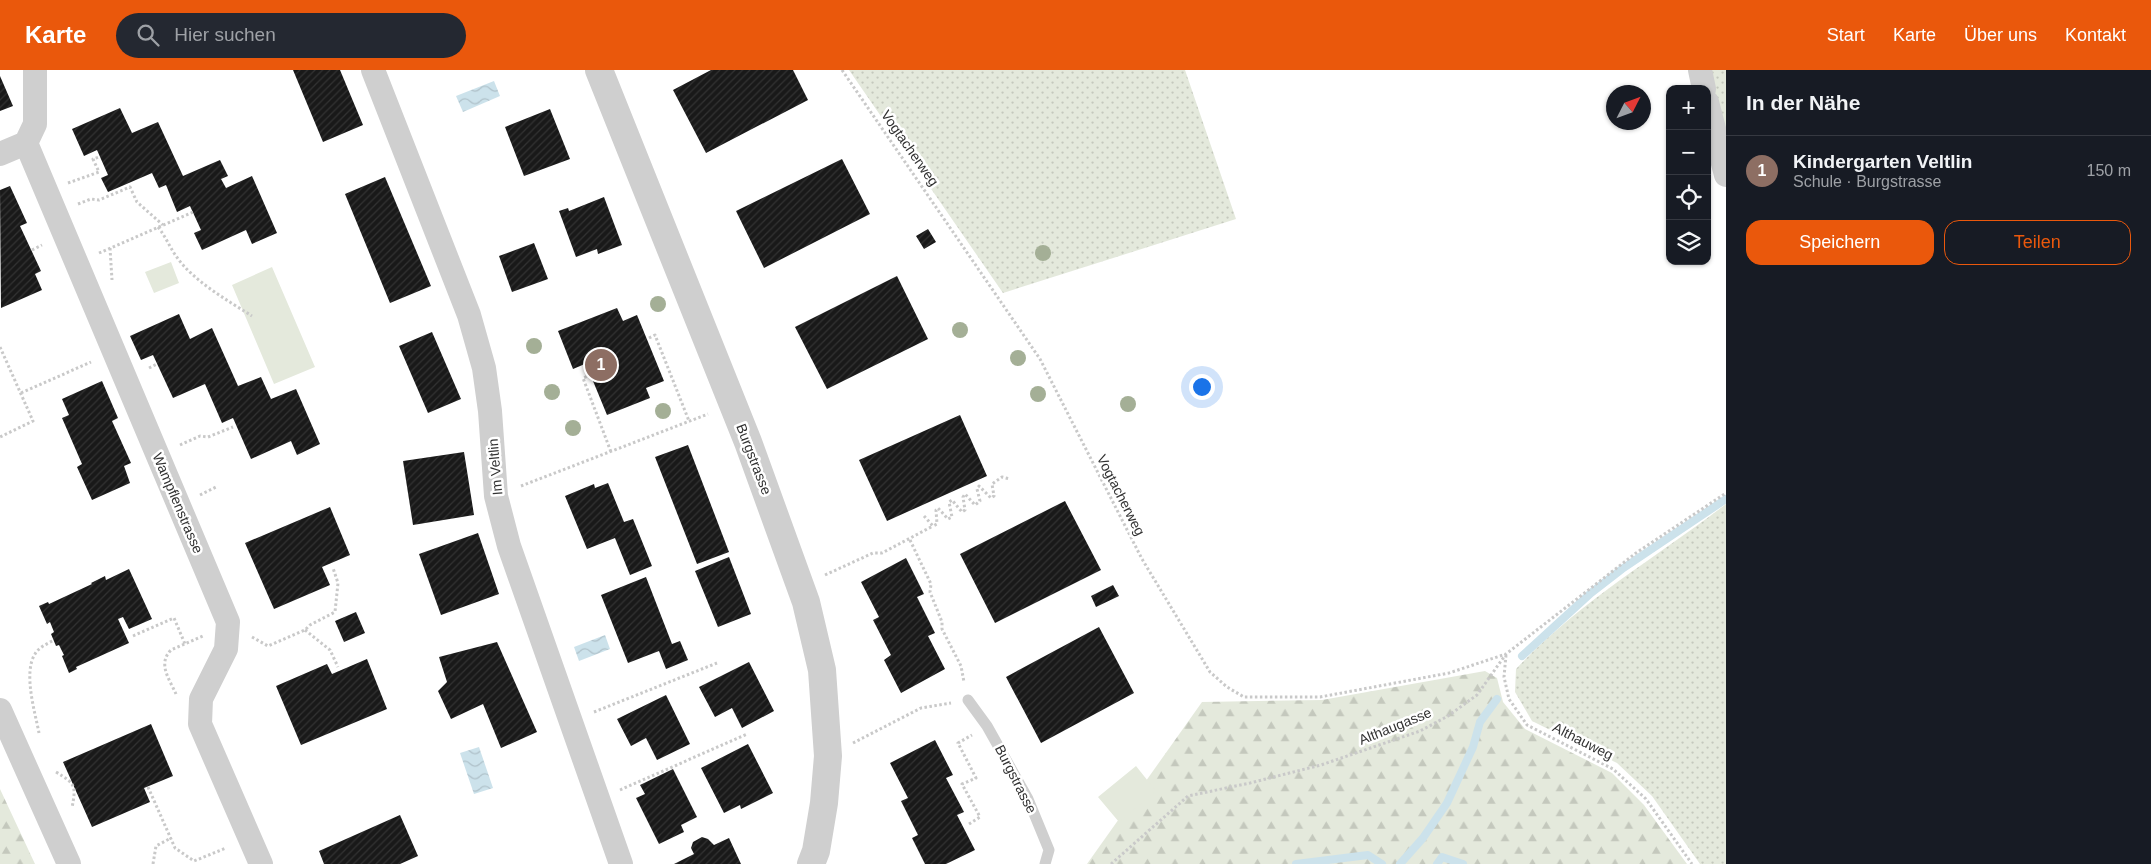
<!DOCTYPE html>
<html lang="de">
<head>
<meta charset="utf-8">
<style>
  body { margin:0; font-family:Arial,sans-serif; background:#242831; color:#f1f3f6 }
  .controls { position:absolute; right:15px; top:15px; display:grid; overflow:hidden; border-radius:10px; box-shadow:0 1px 4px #0004 }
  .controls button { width:45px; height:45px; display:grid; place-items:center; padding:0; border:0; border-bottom:1px solid #363941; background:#171b24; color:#f1f3f6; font:25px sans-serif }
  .compass { position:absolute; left:1606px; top:15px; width:45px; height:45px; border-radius:50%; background:#171b24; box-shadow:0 1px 4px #0004; rotate:48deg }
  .you { position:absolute; left:1201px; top:316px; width:18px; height:18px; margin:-12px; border:4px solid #fff; border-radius:50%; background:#1a73e8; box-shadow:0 0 0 8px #1a73e833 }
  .badge { display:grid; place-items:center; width:32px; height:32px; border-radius:50%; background:#ea580c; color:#fff; font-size:16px; font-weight:700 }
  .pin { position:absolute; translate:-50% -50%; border:2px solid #fff; box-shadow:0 1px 5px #0006 }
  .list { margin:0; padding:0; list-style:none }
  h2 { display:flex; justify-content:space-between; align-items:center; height:65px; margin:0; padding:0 20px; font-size:21px }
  h2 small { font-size:16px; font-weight:400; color:#9ea1a6 }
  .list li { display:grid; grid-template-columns:32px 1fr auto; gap:15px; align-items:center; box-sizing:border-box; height:70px; padding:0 20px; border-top:1px solid #363941 }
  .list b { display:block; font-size:19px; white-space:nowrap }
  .list p { margin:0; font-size:16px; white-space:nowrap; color:#9ea1a6 }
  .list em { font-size:16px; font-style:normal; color:#9ea1a6 }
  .actions { display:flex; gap:10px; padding:15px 20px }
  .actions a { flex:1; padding:11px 0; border:1px solid #ea580c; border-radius:15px; text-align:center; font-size:18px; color:#ea580c }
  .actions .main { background:#ea580c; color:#fff }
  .icon { flex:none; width:28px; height:28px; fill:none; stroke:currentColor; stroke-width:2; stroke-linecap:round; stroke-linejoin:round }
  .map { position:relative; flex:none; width:1726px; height:794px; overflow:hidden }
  header { display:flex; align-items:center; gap:30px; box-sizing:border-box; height:70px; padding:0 25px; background:#ea580c; color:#fff }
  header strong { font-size:24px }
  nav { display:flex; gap:28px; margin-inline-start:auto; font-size:18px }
  .search { width:350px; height:45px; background:#242831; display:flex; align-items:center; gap:12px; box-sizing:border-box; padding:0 18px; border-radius:28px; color:#9ea1a6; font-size:19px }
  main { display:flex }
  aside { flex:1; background:#171b24 }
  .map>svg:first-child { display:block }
  .grass { fill:url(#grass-dots) }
  .forest { fill:url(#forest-firs) }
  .green { fill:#e4e9dc }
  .water { fill:url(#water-waves) }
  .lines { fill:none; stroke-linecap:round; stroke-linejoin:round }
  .stream { stroke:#cce2eb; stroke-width:8 }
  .building { fill:url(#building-hatch) }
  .path { stroke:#c9c9c9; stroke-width:3; stroke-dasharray:2.5 2.5; stroke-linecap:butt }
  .service { stroke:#cfcfcf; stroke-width:11 }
  .minor { stroke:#cfcfcf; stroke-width:24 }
  .tertiary { stroke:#cfcfcf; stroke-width:28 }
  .tree { fill:#a4af96 }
  .labels { text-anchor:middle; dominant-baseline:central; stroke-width:5; stroke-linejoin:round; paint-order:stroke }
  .street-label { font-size:14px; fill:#323232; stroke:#fff }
</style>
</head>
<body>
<header>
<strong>Karte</strong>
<div class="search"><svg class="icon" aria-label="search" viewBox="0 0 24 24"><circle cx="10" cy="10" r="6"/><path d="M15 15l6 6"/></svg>Hier suchen</div>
<nav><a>Start</a><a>Karte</a><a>Über uns</a><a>Kontakt</a></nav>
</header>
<main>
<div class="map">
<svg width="1726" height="794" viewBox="0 0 1726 794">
  <defs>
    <pattern id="grass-dots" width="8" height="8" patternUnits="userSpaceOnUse" patternTransform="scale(1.25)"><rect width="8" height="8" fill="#e4e9dc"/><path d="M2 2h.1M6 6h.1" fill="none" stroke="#c4c8bd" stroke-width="1.8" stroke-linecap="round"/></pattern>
    <pattern id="forest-firs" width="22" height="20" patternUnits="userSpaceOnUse" patternTransform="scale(1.25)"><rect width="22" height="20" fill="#e4e9dc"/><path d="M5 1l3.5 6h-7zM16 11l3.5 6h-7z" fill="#c4c8bd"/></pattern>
    <pattern id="water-waves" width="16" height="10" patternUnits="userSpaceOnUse" patternTransform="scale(1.25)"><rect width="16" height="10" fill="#cce2eb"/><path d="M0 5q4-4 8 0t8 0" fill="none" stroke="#b0c2ca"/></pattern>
    <pattern id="building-hatch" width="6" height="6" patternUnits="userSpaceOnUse" patternTransform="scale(1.25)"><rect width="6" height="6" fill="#191919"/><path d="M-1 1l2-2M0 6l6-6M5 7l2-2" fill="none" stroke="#323232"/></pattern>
  </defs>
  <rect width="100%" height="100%" fill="#fff"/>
  <path class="grass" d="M849 0H1185L1236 149 1003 223Z
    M1708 0H1726V84Z
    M1726 434V794H1700L1652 726 1617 693 1532 651 1515 622 1516 599C1579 532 1654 489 1726 434Z"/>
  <path class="forest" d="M1485 601 1497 608 1503 632 1525 659 1612 703 1644 735 1687 794H1087L1202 632 1322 630Z
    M0 719 35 794H0Z"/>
  <path class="green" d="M171 192 179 213 154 223 145 202Z
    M272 197 315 297 274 314 232 215Z
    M1136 696 1156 721 1119 752 1098 727Z"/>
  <path class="water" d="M494 11 500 26 463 42 456 26Z
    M605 565 610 579 579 591 574 577Z
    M479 677 493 718 474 724 460 683Z"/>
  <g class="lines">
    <path class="stream" d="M1522 586 1591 523 1622 499 1726 429
      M1296 794 1368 785 1382 794
      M1400 794 1423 768 1447 733 1473 677 1480 652 1497 629
      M1437 794 1442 787 1463 794"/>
  </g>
  <path class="building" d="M293 0H340L363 55 323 72Z
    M711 0H793L808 30 706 83 673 20Z
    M0 6 13 36 0 41Z
    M120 38 132 63 158 52 183 106 220 90 228 106 221 109 226 118 252 106 277 163 252 174 246 160 202 180 194 163 201 160 190 136 177 142 166 115 159 118 152 103 108 122 101 108 108 105 97 80 84 86 72 59Z
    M550 39 570 89 524 106 505 57Z
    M842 89 870 144 764 198 736 141Z
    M385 107 431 216 390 233 345 124Z
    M10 116 27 153 20 156 41 201 35 204 42 220 1 238 0 120Z
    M604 127 622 175 598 184 597 179 576 187 559 141 568 138 569 141Z
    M928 159 936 172 924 179 916 166Z
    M534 173 548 209 512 222 499 186Z
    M897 206 928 269 827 319 795 257Z
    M617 238 623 251 637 245 664 311 646 318 650 328 607 345 593 311 610 304 604 286 573 299 558 261Z
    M179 244 190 269 212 258 238 316 261 307 271 329 296 319 320 374 297 385 291 371 251 389 233 348 222 353 205 314 173 328 153 285 141 290 130 266Z
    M432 262 461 329 428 343 399 276Z
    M102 311 118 348 112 351 131 393 124 396 130 413 92 430 77 397 82 394 62 348 69 345 62 329Z
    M960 345 987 406 887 451 859 390Z
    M688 375 729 482 697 494 655 387Z
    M464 382 474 445 413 455 403 391Z
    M608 413 624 452 633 449 652 496 630 505 615 468 587 479 565 426 594 414 595 418Z
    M1065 431 1101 500 995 553 960 484Z
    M330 437 350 485 322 497 330 515 274 539 245 473Z
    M478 463 499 524 441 545 419 484Z
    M729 487 751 544 718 557 695 501Z
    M906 488 924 524 917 527 935 563 928 566 945 599 901 623 884 590 891 585 873 550 879 547 861 512Z
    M129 499 152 549 129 559 123 547 118 549 129 573 76 597 77 599 69 603 62 586 64 585 59 575 56 576 51 564 54 562 50 552 47 554 39 536 48 532 49 534 92 514 91 513 105 506 106 510Z
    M646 507 672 574 680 571 688 590 666 599 659 581 628 593 601 525Z
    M1113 515 1119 526 1096 537 1091 526Z
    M356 542 365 563 344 572 335 551Z
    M1099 557 1134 623 1041 673 1006 607Z
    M497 572 537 662 501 678 483 634 451 649 438 621 447 612 439 587Z
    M367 589 387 639 301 675 276 616 327 594 332 604Z
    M749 592 774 641 742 658 732 638 715 647 699 617Z
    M666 625 690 674 657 690 646 668 631 676 617 649Z
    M151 654 173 706 144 718 150 732 92 757 63 692Z
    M935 670 953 705 946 708 964 742 957 745 975 780 946 794H925L912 768 918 765 901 731 908 728 890 693Z
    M748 674 773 723 741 739 740 735 724 743 701 698Z
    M673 699 697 747 681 755 684 762 659 774 636 728 645 724 640 715Z
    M400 745 418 786 400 794H324L319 781Z
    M702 767 708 769 714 775 729 768 741 794H674L694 784 691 778 693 772Z"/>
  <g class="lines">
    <path class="path" d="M842 0 1040 289 1142 489 1210 602 1227 617 1244 627H1320L1449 603 1506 584
      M68 113 99 102 93 89 99 87
      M78 134 91 129 99 130 130 117 137 132 163 155
      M158 157C166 167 169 176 176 186 193 211 227 230 252 246
      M110 178 112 210
      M32 180 42 175
      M99 183 193 142
      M649 268 655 265 689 351
      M0 277 33 351 0 367
      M149 298 157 294
      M605 299 583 308 611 382
      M21 323 91 292
      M180 375 200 366 208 367 233 357
      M521 416 708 344
      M200 425 216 417
      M924 446 933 456 937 454 936 440 938 438 948 449 952 447 949 432 952 430 962 442 965 440 963 427 965 424 975 435 980 431 977 419 979 416 991 428 994 426 992 414 1002 407 1010 409
      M910 470 931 514 930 522 942 552V559L961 596 964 612
      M825 505 873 483H882L933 456
      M305 560 330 580 338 597
      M133 566 174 548 185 574
      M252 567 268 576 305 560 310 555 335 542 338 513 333 498
      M1506 585 1504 607 1509 629 1527 655 1613 699 1646 729 1692 794
      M176 624C170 610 157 594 171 580L203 566
      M594 642 717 593
      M39 663C35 642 23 603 35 584 39 577 47 574 54 570
      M853 673 921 638 951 633
      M56 702C76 714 76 716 72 738
      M148 717 175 778 194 791 226 778
      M620 720 747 664
      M969 754 980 747 962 714 976 708 958 673 972 665
      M153 794 156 776 171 768
      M1111 794 1188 726 1250 713 1321 695 1420 661 1448 646 1477 625 1506 584 1636 483 1726 423"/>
    <path class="service" d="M968 630 987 656 1028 729 1049 780 1045 794"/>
    <path class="minor" d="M373 0 469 245 484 298 490 341 496 426 509 476 621 794
      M1700 0 1704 19
      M1707 32 1726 105
      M26 73 228 552 226 579 201 629 200 654 261 794
      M0 84 26 73 35 54V0
      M0 640 69 794"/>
    <path class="tertiary" d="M599 0 748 372 806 532 822 600 828 686 824 733 816 781 811 794"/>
  </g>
  <g class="tree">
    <circle cx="1043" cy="183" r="8"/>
    <circle cx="658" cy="234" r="8"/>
    <circle cx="960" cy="260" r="8"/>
    <circle cx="534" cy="276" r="8"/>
    <circle cx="1018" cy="288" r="8"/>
    <circle cx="552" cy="322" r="8"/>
    <circle cx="1038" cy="324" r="8"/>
    <circle cx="1128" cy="334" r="8"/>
    <circle cx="663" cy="341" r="8"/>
    <circle cx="573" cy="358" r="8"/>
  </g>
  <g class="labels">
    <g class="street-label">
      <text transform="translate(910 78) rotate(55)">Vogtacherweg</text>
      <text transform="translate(754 389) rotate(69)">Burgstrasse</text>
      <text transform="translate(495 397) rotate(-95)">Im Veltlin</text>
      <text transform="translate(1121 425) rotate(63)">Vogtacherweg</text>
      <text transform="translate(178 433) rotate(67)">Wampflenstrasse</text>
      <text transform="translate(1395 656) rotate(-22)">Althaugasse</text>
      <text transform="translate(1583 671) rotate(27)">Althauweg</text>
      <text transform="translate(1016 709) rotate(63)">Burgstrasse</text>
    </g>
  </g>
</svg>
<div class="controls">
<button>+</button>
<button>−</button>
<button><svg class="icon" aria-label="locate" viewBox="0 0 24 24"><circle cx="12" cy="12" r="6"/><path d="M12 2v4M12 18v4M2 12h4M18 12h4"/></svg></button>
<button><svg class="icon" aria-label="layers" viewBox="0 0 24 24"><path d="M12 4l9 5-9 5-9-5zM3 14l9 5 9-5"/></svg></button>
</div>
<svg class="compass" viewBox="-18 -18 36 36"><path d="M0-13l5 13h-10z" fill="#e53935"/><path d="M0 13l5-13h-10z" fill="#9ea1a6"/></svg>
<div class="you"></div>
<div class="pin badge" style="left:601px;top:295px;background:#8d6e63">1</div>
</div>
<aside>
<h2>In der Nähe<small></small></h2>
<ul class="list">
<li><span class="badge" style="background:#8d6e63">1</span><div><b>Kindergarten Veltlin</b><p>Schule · Burgstrasse</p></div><em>150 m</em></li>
</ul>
<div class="actions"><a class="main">Speichern</a><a>Teilen</a></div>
</aside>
</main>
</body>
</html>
